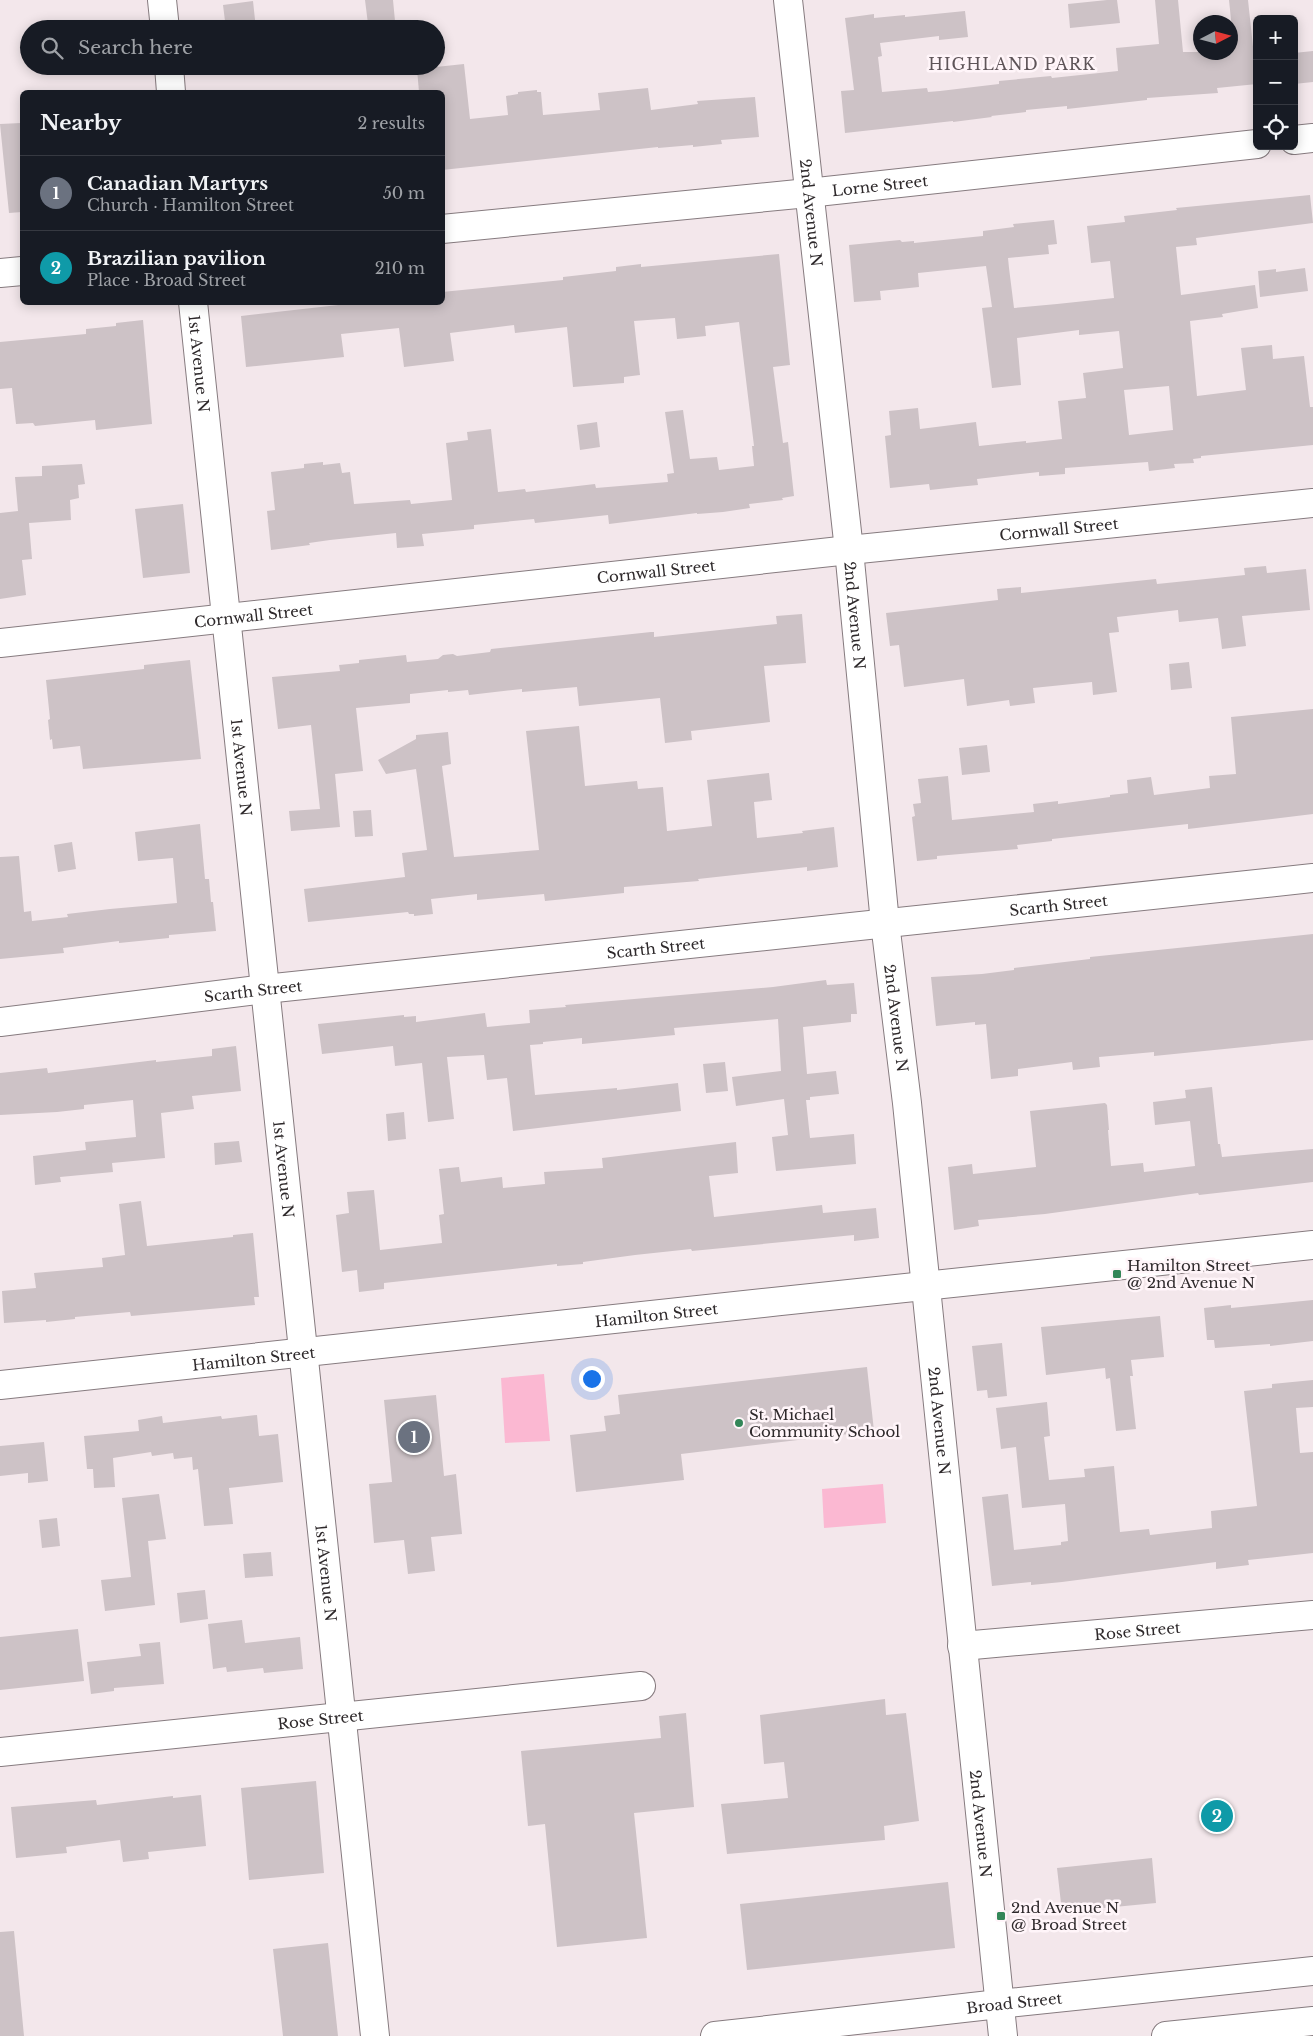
<!DOCTYPE html>
<html lang="en">
<head>
<meta charset="utf-8">
<style>
  body { margin:0; font-family:"Libre Baskerville",serif; background:#20242c; color:#f1f3f6 }
  .controls { position:absolute; right:15px; top:15px; display:grid; overflow:hidden; border-radius:8px; box-shadow:0 2px 12px #0003 }
  .controls button { width:45px; height:45px; display:grid; place-items:center; padding:0; border:0; border-bottom:1px solid #363941; background:#171b24; color:#f1f3f6; font:25px sans-serif }
  .compass { position:absolute; left:1193px; top:15px; width:45px; height:45px; border-radius:50%; background:#171b24; box-shadow:0 2px 12px #0003; rotate:84deg }
  .you { position:absolute; left:591px; top:1378px; width:18px; height:18px; margin:-12px; border:4px solid #fff; border-radius:50%; background:#1a73e8; box-shadow:0 0 0 8px #1a73e833 }
  .badge { display:grid; place-items:center; width:32px; height:32px; border-radius:50%; background:#0f766e; color:#fff; font-size:16px; font-weight:700 }
  .pin { position:absolute; translate:-50% -50%; border:2px solid #fff; box-shadow:0 1px 5px #0006 }
  .list { margin:0; padding:0; list-style:none }
  h2 { display:flex; justify-content:space-between; align-items:center; height:65px; margin:0; padding:0 20px; font-size:21px }
  h2 small { font-size:16px; font-weight:400; color:#9ea1a6 }
  .list li { display:grid; grid-template-columns:32px 1fr auto; gap:15px; align-items:center; box-sizing:border-box; height:75px; padding:0 20px; border-top:1px solid #363941 }
  .list b { display:block; font-size:19px; white-space:nowrap }
  .list p { margin:0; font-size:16px; white-space:nowrap; color:#9ea1a6 }
  .list em { font-size:16px; font-style:normal; color:#9ea1a6 }
  .icon { flex:none; width:28px; height:28px; fill:none; stroke:currentColor; stroke-width:2; stroke-linecap:round; stroke-linejoin:round }
  .map { position:relative; flex:none; width:1313px; height:2036px; overflow:hidden }
  .search { position:absolute; background:#171b24; box-shadow:0 2px 12px #0003; left:20px; top:20px; width:425px; height:55px; display:flex; align-items:center; gap:12px; box-sizing:border-box; padding:0 18px; border-radius:28px; color:#9ea1a6; font-size:19px }
  .panel { position:absolute; background:#171b24; box-shadow:0 2px 12px #0003; left:20px; top:90px; width:425px; height:215px; border-radius:8px }
  .map>svg:first-child { display:block }
  .green { fill:#fbb8d2 }
  .building { fill:#cdc2c6; fill-rule:evenodd }
  .lines { fill:none; stroke-linecap:round; stroke-linejoin:round }
  .street-casing { stroke:#867b7f; stroke-width:30 }
  .secondary-casing { stroke:#867b7f; stroke-width:30 }
  .street { stroke:#fff; stroke-width:28 }
  .secondary { stroke:#fff; stroke-width:28 }
  .poi-dot { fill:#338658; stroke:#fff5f9; stroke-width:2 }
  .labels { text-anchor:middle; dominant-baseline:central; stroke-width:5; stroke-linejoin:round; paint-order:stroke }
  .street-label { font-size:15px; fill:#2e292b; stroke:#fff5f9 }
  .poi-label { font-size:15px; fill:#2e292b; stroke:#fff5f9; text-anchor:start }
  .neighbourhood-label { font-size:16px; letter-spacing:1px; fill:#5e5458; stroke:#fff5f9 }
</style>
</head>
<body>
<div class="map">
<svg width="1313" height="2036" viewBox="0 0 1313 2036">
  <rect width="100%" height="100%" fill="#f3e7eb"/>
  <path class="green" d="M544 1374 550 1441 505 1443 501 1378Z
    M883 1484 886 1523 824 1528 822 1489Z"/>
  <path class="building" d="M365 0H393L395 21 368 24Z
    M1107 0H1117L1120 23 1070 28 1068 4Z
    M1155 0H1178L1183 52H1230V39H1233L1229 0H1248L1257 84 1217 88 1218 93 1147 98V100L1067 109V106L1026 110V112L991 116 992 117 953 122V121L845 133 841 91 854 90 845 18 874 14V18L905 15V17L965 11 968 37 939 40V36L880 43 882 56 878 57 882 92 927 88 928 92 940 91 999 84V81L1051 76 1052 78 1118 71 1116 48 1159 44Z
    M253 1 256 29H226L223 5Z
    M1313 51V82L1294 84V53Z
    M464 64 470 119 508 115 506 96 518 94V92L537 90V92H541L543 115 600 110 598 93 648 88 651 110 698 104 697 101 755 97 759 137 721 140 722 144 693 147V145L658 148V147L442 170V92H419L417 69Z
    M21 123 22 212 9 213 0 124Z
    M1310 195 1313 223 1196 238 1197 245 1176 247 1181 295 1255 285 1258 308 1222 314 1223 317 1190 321 1197 396 1246 390 1241 348 1272 345 1273 359 1304 356 1310 407H1313V445L1201 456V458L1193 459 1194 463 1174 464 1175 468 1149 471 1148 462 1065 468V474L1039 476V472L977 479 978 485 957 487 930 490 929 484 890 488 885 436 891 435 889 411 918 408 920 429 976 422 979 446 1026 441V443L1062 439 1058 401 1086 398 1083 373 1123 368 1119 331 1079 335V330L1017 338 1021 385 992 388 982 308 992 307 986 266 918 273 919 287 880 291 881 300 854 302 849 245 900 240 902 242 914 241V243L983 236V231L1014 227 1013 224 1054 220 1057 244 1048 245 1049 254 1008 258 1009 268 1014 308 1057 304 1114 298 1110 261 1091 263 1087 226 1125 222 1124 216 1177 210 1176 208ZM1169 386 1173 430 1129 435 1124 390Z
    M779 254 790 365 773 367 783 443 788 442 794 496 782 498 783 500 749 504 750 508 723 512 697 514V513L609 524 608 515 535 523 534 519 474 525V529L422 534 424 546 397 548 396 533 330 540 309 543 310 545 271 550 267 511 275 510 271 472 304 468V464L323 462V465L340 463 342 473 350 472 354 504 410 500 411 504 452 500 446 443 468 440 467 432 491 429 498 492 525 489 526 492 595 484 596 488 668 482 667 474 674 473 665 412 683 410 690 459 717 457 719 470 754 466 752 446H754L739 322 705 326 706 336 677 339 675 318 634 321 640 375 624 377V383L573 387 567 327 515 333 514 325 450 333 454 361 404 367 399 328 341 334 344 357 246 367 241 316 365 302H442V292L563 280V277L616 271V267L641 264V267Z
    M1305 268 1308 291 1260 297 1258 271 1276 269V272Z
    M143 320 152 424 96 430 95 420 35 426 33 423 16 424 12 388 0 389V342L86 334V329L116 326V323Z
    M597 422 600 447 580 450 577 425Z
    M82 464 85 484 78 485 79 498 70 500 71 520 29 523 32 559 22 560 26 595 0 599V513L18 511 15 477 42 476V466Z
    M183 504 190 573 143 578 135 509Z
    M1266 566 1267 573 1306 569 1310 610 1242 616 1246 646 1222 649 1218 618 1179 622 1178 610 1117 617 1119 632 1109 633 1117 692 1093 695 1092 682 1033 688 1035 703 1010 706 1009 700 967 706 964 679 904 687 899 645 890 646 886 613 998 600 997 589 1021 587V593L1156 579 1157 584 1245 575 1244 568Z
    M802 614 806 663 764 666 770 722 691 731 692 740 665 743 660 698 579 706 577 687 522 692V689L469 695 468 690 448 692V690L410 694V703L356 708 363 771 335 774 340 827 291 831 289 811 320 809 311 725 278 729 272 677 340 671 339 665 359 663V660L406 655 407 662 438 659 443 655 453 654 457 656 490 652 491 649 651 632H654V637L777 624 776 616Z
    M190 660 201 759 83 769 80 746 53 749 52 739 50 740 48 720 50 719 46 680 144 669V665Z
    M1189 662 1192 688 1171 690 1169 664Z
    M1313 709V814L1188 829V824L1052 839V841L1017 845 1018 849 937 856V859L917 861 912 817 915 816 913 804 921 803 918 779 948 776 952 820 1034 812 1033 804 1058 801V804L1110 797V795L1128 793 1127 780 1151 777 1154 795 1210 788 1209 776 1236 774 1231 717Z
    M579 726 585 786 637 781 638 789 663 787 667 831 712 826 707 780 769 773 772 800 754 802 757 838 803 833 802 831 834 827 838 867 807 871V867L698 879 699 881 624 887V893L545 901 544 894 477 900V894L431 899 433 914 414 916V914H409L408 912 308 922 304 889 405 877 402 853 427 850 416 769 386 774 378 760 416 739V735L448 732 451 764 442 766 454 857 539 850 526 731Z
    M987 745 990 772 962 775 959 748Z
    M371 810 373 836 355 837 353 811Z
    M200 824 205 879H209L211 902H213L216 931 169 935V938L119 943V941L63 948 64 953 0 959V857L19 856 24 912 31 911 32 921 68 917 67 914 110 909 177 903 173 858 138 861 135 832Z
    M72 842 76 869 58 872 54 845Z
    M1313 934V1040L1154 1056V1052L1099 1057 1100 1067 1073 1070 1072 1062 1018 1069V1076L991 1079 986 1024 975 1025V1022L936 1026 931 977 982 974 1014 970V968L1090 959V957Z
    M826 980 827 985 854 983 857 1014H851V1022L803 1027 807 1074 836 1071 839 1094 810 1097V1100H806L810 1138 854 1134 856 1164 776 1171 772 1137 788 1135 784 1099 736 1106 732 1077 781 1071 778 1019 674 1028 675 1035 582 1044V1038L543 1042V1044L530 1045 535 1095 617 1088V1090L678 1083 681 1111 513 1131 507 1078 487 1080 484 1055 447 1057 454 1119 428 1122 422 1063 395 1066 393 1046 322 1054 318 1024 404 1015V1017L416 1016V1022L485 1013 487 1027 530 1023 529 1010 566 1007 565 1005 773 987Z
    M236 1046 241 1091 192 1096 194 1109 161 1113 165 1158 112 1163 113 1172 60 1177 61 1182 35 1185 33 1156 86 1150 85 1142 136 1137 133 1100 84 1105V1109L57 1112 0 1115V1073L47 1068 48 1073 156 1060V1062L212 1056V1049Z
    M725 1062 728 1091 706 1093 703 1064Z
    M1212 1087 1218 1144H1220L1222 1157 1313 1149V1182L1199 1195 1198 1193 1045 1214 978 1220 979 1226 954 1230 948 1167 972 1164 973 1174 1036 1167 1030 1111 1105 1103 1107 1105 1109 1130H1108L1111 1166 1143 1163 1144 1172 1195 1166 1190 1121 1155 1125 1153 1102 1186 1098 1185 1090Z
    M404 1112 406 1139 388 1141 386 1114Z
    M239 1141 242 1162 215 1165 214 1143Z
    M736 1142 738 1173 709 1176 714 1217 822 1205 823 1213 876 1208 879 1238 854 1241V1235L692 1251 691 1249 635 1255 583 1262V1264L557 1266V1264L384 1283V1289L359 1292 357 1270 342 1272 336 1215 349 1213 347 1192 374 1190 380 1250 442 1243 439 1215 444 1214 439 1169 459 1167 461 1182 502 1177 503 1188 545 1184 544 1172 603 1168 602 1158Z
    M141 1201 147 1246 233 1237V1235L253 1233 259 1297H254L255 1305 131 1316 130 1312 75 1317V1319L46 1322V1320L4 1323 2 1291 36 1288 34 1273 103 1267 102 1258 125 1255 119 1204Z
    M1313 1300V1341L1270 1346V1344L1215 1348 1214 1340H1207L1204 1308 1231 1305V1308Z
    M1160 1316 1164 1357 1131 1360 1133 1376H1130L1136 1429 1116 1431 1110 1378 1106 1379 1105 1368 1046 1375 1041 1327Z
    M1002 1343 1007 1396 988 1398 987 1390 977 1391 972 1346Z
    M867 1367 874 1431 681 1454 684 1480 576 1492 570 1435 606 1431 604 1416 620 1414 618 1395Z
    M1313 1380V1407L1296 1408 1300 1453 1313 1452V1553L1248 1560 1249 1565 1216 1569V1562L1062 1582 1031 1585V1582L992 1586 982 1497 1008 1494 1014 1550 1061 1545V1542L1068 1541 1065 1504 1022 1508 1016 1447 1001 1449 996 1408 1047 1402 1050 1436 1044 1437 1049 1480 1085 1477 1084 1469 1114 1466 1120 1532 1149 1529 1150 1535 1212 1528 1211 1511 1257 1506 1244 1391 1272 1388V1384Z
    M436 1395 444 1476 456 1474 462 1534 431 1537 435 1571 408 1574 404 1540 374 1543 369 1484 392 1482 384 1400Z
    M257 1415 259 1436 278 1434 283 1482 229 1488 233 1524 204 1526 198 1469 193 1470 192 1457 174 1459 173 1453 152 1456 151 1452 113 1458 115 1487 94 1488 93 1469H87L84 1436 139 1431 138 1420 162 1416 163 1423 221 1416 222 1419Z
    M44 1442 48 1481 28 1483V1473L0 1476V1446Z
    M159 1494 166 1539 148 1541 155 1605 105 1611 101 1580 131 1577 122 1498Z
    M57 1518 60 1546 42 1548 39 1520Z
    M271 1552 273 1576 245 1578 243 1554Z
    M205 1590 208 1619 180 1623 177 1593Z
    M242 1620 245 1643 300 1637 303 1669 264 1673 263 1668 227 1672 226 1667 213 1669 208 1624Z
    M78 1629 84 1681 0 1690V1637Z
    M160 1642 164 1684 114 1688V1691L91 1694 87 1662 141 1656 139 1644Z
    M885 1699 886 1715 906 1713 919 1821 884 1826 885 1840 727 1854 721 1804 788 1798 784 1762 764 1764 760 1715Z
    M686 1713 694 1807 634 1813 647 1938 557 1947 545 1824 528 1826 521 1751 661 1738 659 1716Z
    M316 1781 324 1873 249 1880 241 1788Z
    M201 1795 206 1846 148 1852 149 1859 123 1862 120 1840 66 1847 67 1853 16 1858 11 1807 96 1800 97 1805 173 1796V1798Z
    M1152 1858 1156 1903 1062 1912 1057 1868Z
    M948 1882 955 1948 747 1970 740 1904Z
    M14 1931 24 2036H0V1932Z
    M328 1943 338 2036H283L273 1949Z"/>
  <g class="lines">
    <g class="street-casing">
      <g id="street">
        <path id="s1" d="M788 0 849 550 885 923 907 1103 1003 2036"/>
        <path d="M1294 140 1313 138"/>
        <path id="s2" d="M442 229 808 193 1257 144"/>
        <path d="M0 273 22 271"/>
        <path id="s3" d="M0 643 849 550 1313 503"/>
        <path id="s4" d="M0 1022 265 989 1313 878"/>
        <path id="s5" d="M0 1385C438 1340 875 1289 1313 1245"/>
        <path id="s6" d="M962 1646 1313 1615"/>
        <path id="s7" d="M0 1752 641 1686"/>
      </g>
    </g>
    <g class="secondary-casing">
      <g id="secondary">
        <path d="M162 0 165 29"/>
        <path d="M169 66 171 92"/>
        <path id="s8" d="M193 302 375 2036"/>
        <path id="s9" d="M715 2036 999 2004 1313 1971"/>
        <path d="M1166 2036 1313 2021"/>
      </g>
    </g>
    <use href="#street" class="street"/>
    <use href="#secondary" class="secondary"/>
  </g>
  <g class="poi-dot">
    <rect x="1112" y="1269" width="10" height="10" rx="2.5"/>
    <circle cx="739" cy="1423" r="5"/>
    <rect x="996" y="1911" width="10" height="10" rx="2.5"/>
  </g>
  <g class="labels">
    <g class="street-label">
      <text stroke="none"><textPath href="#s2" startOffset="440">Lorne Street</textPath></text>
      <text stroke="none"><textPath href="#s1" startOffset="214">2nd Avenue N</textPath></text>
      <text stroke="none"><textPath href="#s8" startOffset="62">1st Avenue N</textPath></text>
      <text stroke="none"><textPath href="#s3" startOffset="1065">Cornwall Street</textPath></text>
      <text stroke="none"><textPath href="#s3" startOffset="660">Cornwall Street</textPath></text>
      <text stroke="none"><textPath href="#s1" startOffset="619">2nd Avenue N</textPath></text>
      <text stroke="none"><textPath href="#s3" startOffset="255">Cornwall Street</textPath></text>
      <text stroke="none"><textPath href="#s8" startOffset="468">1st Avenue N</textPath></text>
      <text stroke="none"><textPath href="#s4" startOffset="1065">Scarth Street</textPath></text>
      <text stroke="none"><textPath href="#s4" startOffset="660">Scarth Street</textPath></text>
      <text stroke="none"><textPath href="#s4" startOffset="255">Scarth Street</textPath></text>
      <text stroke="none"><textPath href="#s1" startOffset="1024">2nd Avenue N</textPath></text>
      <text stroke="none"><textPath href="#s8" startOffset="872">1st Avenue N</textPath></text>
      <text stroke="none"><textPath href="#s5" startOffset="660">Hamilton Street</textPath></text>
      <text stroke="none"><textPath href="#s5" startOffset="255">Hamilton Street</textPath></text>
      <text stroke="none"><textPath href="#s1" startOffset="1429">2nd Avenue N</textPath></text>
      <text stroke="none"><textPath href="#s8" startOffset="1278">1st Avenue N</textPath></text>
      <text stroke="none"><textPath href="#s6" startOffset="176">Rose Street</textPath></text>
      <text stroke="none"><textPath href="#s7" startOffset="322">Rose Street</textPath></text>
      <text stroke="none"><textPath href="#s1" startOffset="1834">2nd Avenue N</textPath></text>
      <text stroke="none"><textPath href="#s9" startOffset="301">Broad Street</textPath></text>
    </g>
    <g class="poi-label">
      <text x="1127" y="1265">Hamilton Street<tspan x="1127" dy="17">@ 2nd Avenue N</tspan></text>
      <text x="749" y="1414">St. Michael<tspan x="749" dy="17">Community School</tspan></text>
      <text x="1011" y="1907">2nd Avenue N<tspan x="1011" dy="17">@ Broad Street</tspan></text>
    </g>
    <g class="neighbourhood-label">
      <text x="1012" y="64">HIGHLAND PARK</text>
    </g>
  </g>
</svg>
<div class="controls">
<button>+</button>
<button>−</button>
<button><svg class="icon" aria-label="locate" viewBox="0 0 24 24"><circle cx="12" cy="12" r="6"/><path d="M12 2v4M12 18v4M2 12h4M18 12h4"/></svg></button>
</div>
<svg class="compass" viewBox="-18 -18 36 36"><path d="M0-13l5 13h-10z" fill="#e53935"/><path d="M0 13l5-13h-10z" fill="#9ea1a6"/></svg>
<div class="you"></div>
<div class="pin badge" style="left:414px;top:1437px;background:#6b7280">1</div>
<div class="pin badge" style="left:1217px;top:1816px;background:#0f9aa8">2</div>
<div class="search"><svg class="icon" aria-label="search" viewBox="0 0 24 24"><circle cx="10" cy="10" r="6"/><path d="M15 15l6 6"/></svg>Search here</div>
<section class="panel">
<h2>Nearby<small>2 results</small></h2>
<ul class="list">
<li><span class="badge" style="background:#6b7280">1</span><div><b>Canadian Martyrs</b><p>Church · Hamilton Street</p></div><em>50 m</em></li>
<li><span class="badge" style="background:#0f9aa8">2</span><div><b>Brazilian pavilion</b><p>Place · Broad Street</p></div><em>210 m</em></li>
</ul>
</section>
</div>
</body>
</html>
